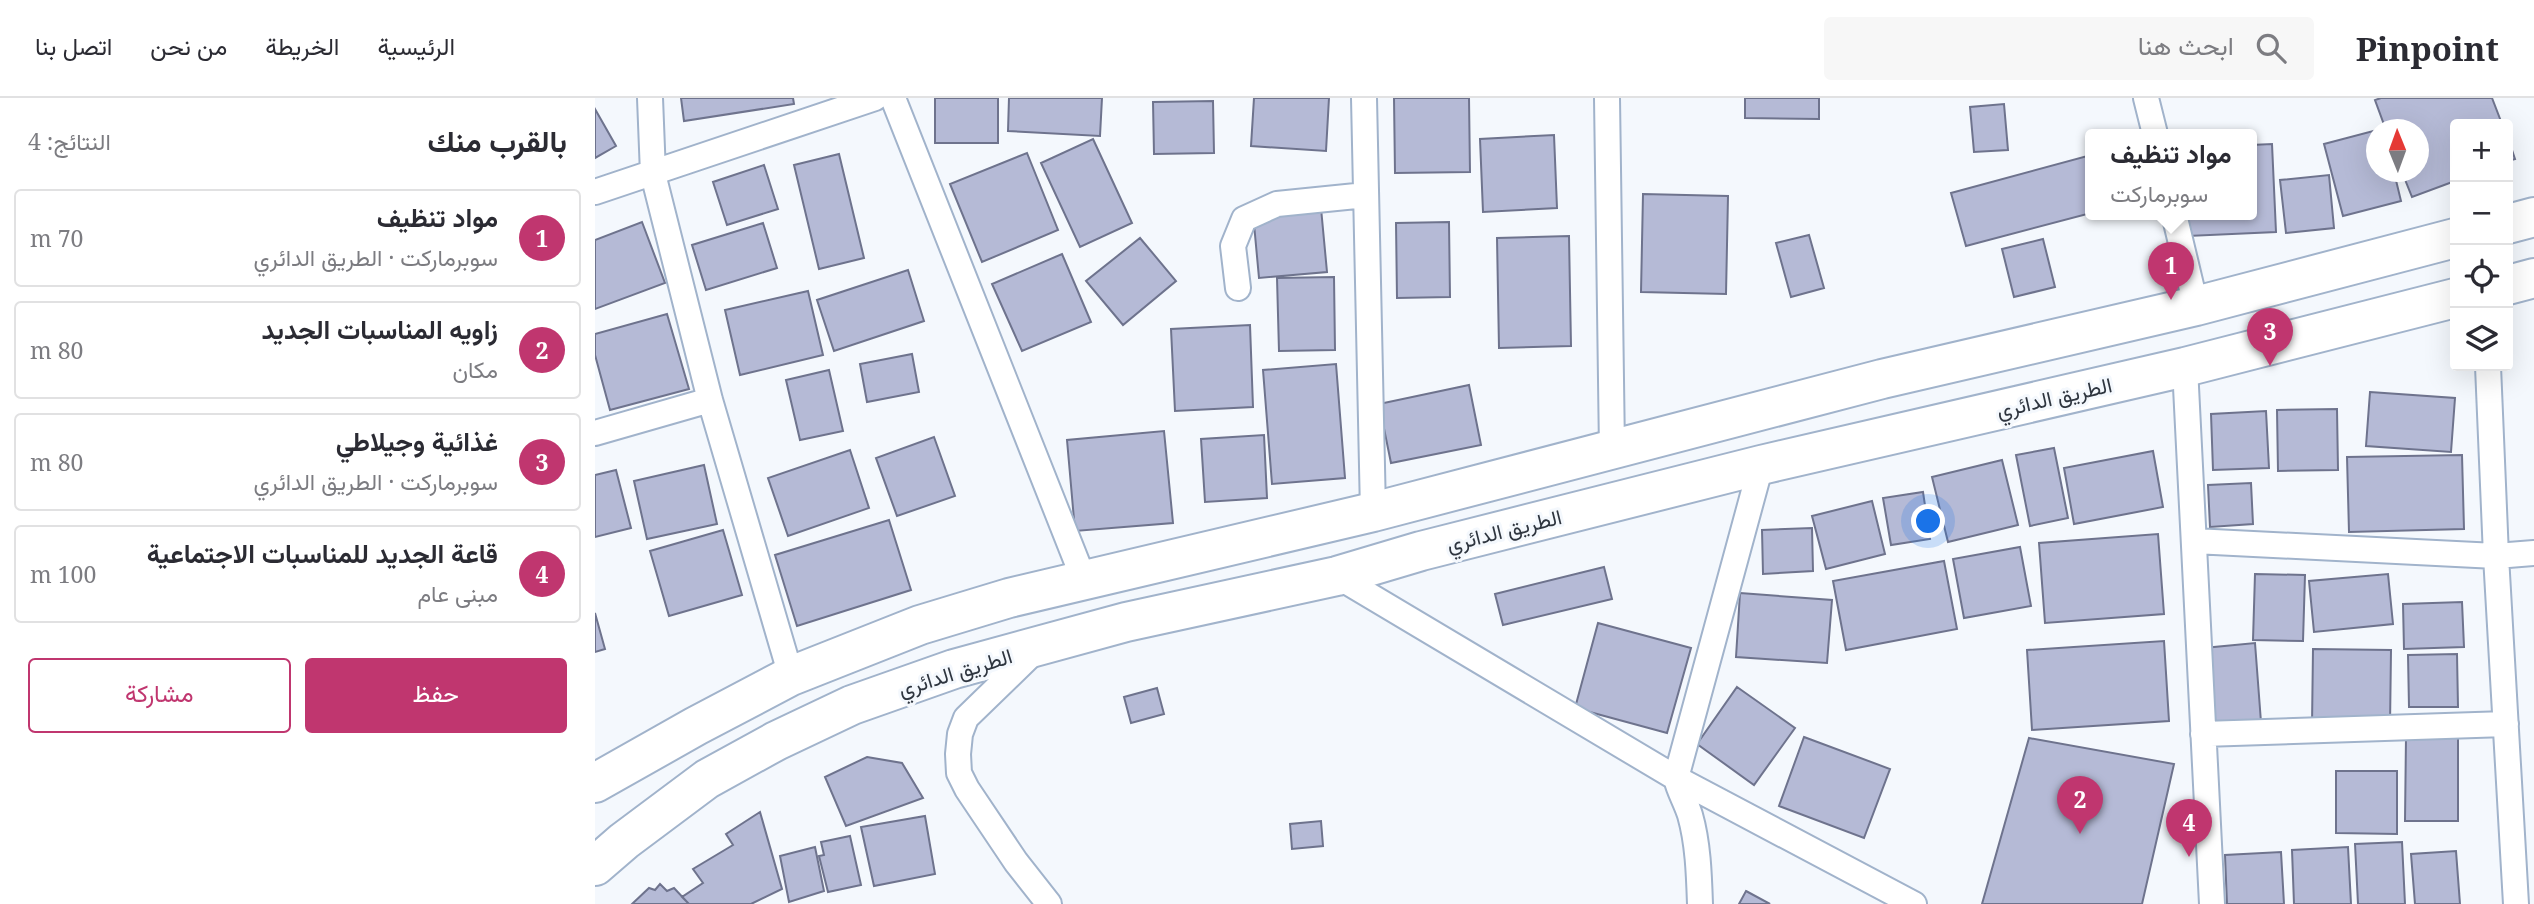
<!DOCTYPE html>
<html lang="ar">
<head>
<meta charset="utf-8">
<style>
  body { margin:0; font-family:"Noto Serif",Vazirmatn,serif; background:#f7f7f7; color:#2b2b33; direction:rtl }
  .controls { position:absolute; right:21px; top:21px; display:grid; overflow:hidden; border-radius:7px; box-shadow:0 7px 28px #0002 }
  .controls button { width:63px; height:63px; display:grid; place-items:center; padding:0; border:0; border-bottom:2px solid #e1e1e2; background:#fff; color:#2b2b33; font:35px sans-serif }
  .compass { position:absolute; left:1771px; top:21px; width:63px; height:63px; border-radius:50%; background:#fff; box-shadow:0 7px 28px #0002; rotate:359deg }
  .you { position:absolute; left:1334px; top:424px; width:24px; height:24px; margin:-18px; border:5px solid #fff; border-radius:50%; background:#1a73e8; box-shadow:0 0 0 10px #1a73e833 }
  .badge { display:grid; place-items:center; width:46px; height:46px; border-radius:50%; background:#c0366f; color:#fff; font-size:23px; font-weight:700 }
  .pin { position:absolute; translate:-50% -58px; filter:drop-shadow(0 2px 4px #0008) }
  .pin::after { content:''; position:absolute; top:37px; width:24px; height:21px; background:inherit; clip-path:polygon(0 0,100% 0,50% 100%) }
  .popup { position:absolute; left:1490px; top:31px; width:172px; height:91px; box-sizing:border-box; display:grid; place-content:center; border-radius:7px; background:#fff; filter:drop-shadow(0 2px 5px #0005); font-size:23px; white-space:nowrap; color:#7c7c81 }
  .popup b { font-size:26px; color:#2b2b33 }
  .popup::after { content:''; position:absolute; left:50%; top:100%; margin-left:-14px; border:14px solid transparent; border-top-color:#fff }
  .list { margin:0; padding:0; list-style:none }
  h2 { display:flex; justify-content:space-between; align-items:center; height:91px; margin:0; padding:0 28px; font-size:30px }
  h2 small { font-size:23px; font-weight:400; color:#7c7c81 }
  .list li { display:grid; grid-template-columns:46px 1fr auto; gap:21px; align-items:center; box-sizing:border-box; height:98px; margin:0 14px 14px; padding:0 14px; border:2px solid #e1e1e2; border-radius:7px }
  .list b { display:block; font-size:26px; white-space:nowrap }
  .list p { margin:0; font-size:23px; white-space:nowrap; color:#7c7c81 }
  .list em { font-size:23px; font-style:normal; color:#7c7c81 }
  .actions { display:flex; gap:14px; padding:21px 28px }
  .actions a { flex:1; padding:16px 0; border:2px solid #c0366f; border-radius:7px; text-align:center; font-size:24px; color:#c0366f }
  .actions .main { background:#c0366f; color:#fff }
  .icon { flex:none; width:38px; height:38px; fill:none; stroke:currentColor; stroke-width:2; stroke-linecap:round; stroke-linejoin:round }
  .map { position:relative; flex:none; width:1939px; height:806px; overflow:hidden; direction:ltr }
  header { display:flex; align-items:center; gap:42px; box-sizing:border-box; height:98px; padding:0 35px; background:#fff; border-bottom:2px solid #e1e1e2 }
  header strong { font-size:33px }
  nav { display:flex; gap:38px; margin-inline-start:auto; font-size:24px }
  .search { width:490px; height:63px; background:#f7f7f7; display:flex; align-items:center; gap:18px; box-sizing:border-box; padding:0 24px; border-radius:7px; color:#7c7c81; font-size:26px }
  main { display:flex }
  aside { flex:1; background:#fff }
  .map>svg:first-child { display:block }
  .building { fill:#b5bad6; stroke:#6e738d; stroke-width:2 }
  .lines { fill:none; stroke-linecap:round; stroke-linejoin:round }
  .street-casing { stroke:#a1b3cb; stroke-width:28 }
  .primary-casing { stroke:#a1b3cb; stroke-width:42 }
  .street { stroke:#fff; stroke-width:24 }
  .primary { stroke:#fff; stroke-width:38 }
  .labels { text-anchor:middle; dominant-baseline:central; stroke-width:6; stroke-linejoin:round; paint-order:stroke }
  .street-label { font-size:21px; fill:#2e353f; stroke:#f4f8fd }
</style>
</head>
<body>
<header>
<strong>Pinpoint</strong>
<div class="search"><svg class="icon" aria-label="search" viewBox="0 0 24 24"><circle cx="10" cy="10" r="6"/><path d="M15 15l6 6"/></svg>ابحث هنا</div>
<nav><a>الرئيسية</a><a>الخريطة</a><a>من نحن</a><a>اتصل بنا</a></nav>
</header>
<main>
<div class="map">
<svg width="1939" height="806" viewBox="0 0 1939 806">
  <rect width="100%" height="100%" fill="#f4f8fd"/>
  <path class="building" d="M86 0H198L199 6 89 23Z
    M340 0H403V45H340Z
    M414 0H507L505 38 413 33Z
    M659 0H734L731 53 656 48Z
    M799 0H874L875 74 800 75Z
    M1150 0H1224V21L1150 20Z
    M1786 0H1897L1907 26H1860V83L1817 99 1807 74H1824V32H1791L1780 2Z
    M618 3 619 55 559 56 558 4Z
    M1409 6 1413 52 1379 54 1375 9Z
    M0 11 21 48 0 60Z
    M1782 32V74H1799L1806 103 1748 118 1729 46Z
    M959 37 962 110 888 114 885 41Z
    M1913 40 1920 61 1913 63Z
    M498 41 537 125 485 149 446 65Z
    M1677 46 1681 134 1593 138 1592 116H1656V47Z
    M432 55 463 132 387 164 355 86Z
    M244 56 269 160 224 171 199 67Z
    M1496 57V115L1371 148 1356 95Z
    M169 67 183 111 132 127 118 84Z
    M1734 77 1739 130 1691 135 1685 82Z
    M1048 96 1133 98 1131 196 1046 194Z
    M726 110 732 174 664 180 658 115Z
    M47 124 70 185 0 211V142Z
    M854 124 855 199 802 200 801 125Z
    M168 125 182 170 111 192 97 147Z
    M1214 137 1229 190 1196 199 1181 145Z
    M974 138 976 248 904 250 902 140Z
    M545 140 581 183 528 227 491 183Z
    M1448 141 1460 189 1419 199 1407 151Z
    M467 156 496 224 427 253 397 186Z
    M313 172 329 223 239 253 222 202Z
    M739 179 740 252 684 253 682 180Z
    M213 193 228 257 145 277 130 212Z
    M72 216 94 291 15 312 0 257V236Z
    M655 227 658 309 580 313 576 231Z
    M317 256 324 294 272 304 265 266Z
    M741 266 750 380 677 386 668 272Z
    M234 272 248 333 205 342 191 282Z
    M874 287 886 347 796 365 784 306Z
    M1775 294 1860 300 1856 354 1771 348Z
    M1742 311 1743 372 1683 373 1682 312Z
    M1671 313 1674 370 1618 372 1616 316Z
    M569 333 578 425 480 433 472 342Z
    M669 337 672 400 610 404 606 341Z
    M339 339 360 398 302 418 281 360Z
    M1459 350 1473 420 1435 428 1421 357Z
    M255 352 274 410 193 438 173 380Z
    M1558 353 1568 409 1479 426 1469 370Z
    M1867 357 1869 431 1754 434 1752 359Z
    M1407 362 1423 427 1353 444 1337 379Z
    M109 367 122 426 52 441 39 383Z
    M21 372 36 430 0 439V377Z
    M1656 385 1658 426 1615 429 1613 387Z
    M1328 394 1335 441 1296 447 1288 400Z
    M1277 403 1290 456 1231 471 1217 418Z
    M294 422 316 492 202 528 180 457Z
    M1217 430 1218 473 1168 476 1167 432Z
    M128 432 147 497 74 518 55 453Z
    M1563 436 1569 516 1450 525 1444 445Z
    M1425 449 1436 508 1369 520 1358 461Z
    M1349 463 1362 531 1251 552 1238 483Z
    M1009 469 1017 501 908 527 900 496Z
    M1660 476 1710 477 1708 543 1658 542Z
    M1793 476 1798 526 1719 534 1714 483Z
    M1145 495 1237 502 1232 565 1141 559Z
    M1867 504 1869 549 1809 551 1808 506Z
    M0 515 10 551 0 554Z
    M1003 525 1096 550 1072 635 980 610Z
    M1569 543 1574 623 1437 632 1432 552Z
    M1660 545 1666 624 1615 629 1609 550Z
    M1718 551 1796 552 1795 628 1717 627Z
    M1862 556 1863 609H1814L1813 557Z
    M1142 589 1200 630 1159 687 1102 646Z
    M562 590 569 616 536 625 529 599Z
    M1209 639 1295 671 1269 740 1184 708Z
    M1811 639H1863V723H1810Z
    M1434 640 1579 666 1547 806H1387Z
    M272 659 307 665 328 700 251 728 230 679Z
    M1741 673H1802V736L1741 735Z
    M165 714 187 791 156 806H94L87 799 108 785 98 771 138 747 131 736Z
    M330 718 340 776 279 788 266 729Z
    M726 723 728 748 697 751 695 726Z
    M255 738 266 787 233 794 224 758 229 757 226 744Z
    M1807 744 1810 806H1763L1760 746Z
    M220 749 229 793 194 804 185 758Z
    M1753 749 1756 806H1699L1697 752Z
    M1861 753 1865 806H1820L1816 756Z
    M1686 754 1689 806H1632L1630 757Z
    M65 786 72 793 79 790 94 806H37L54 790 60 792Z
    M1151 793 1175 806H1144Z"/>
  <g class="lines">
    <g class="street-casing">
      <path id="street" d="M55 0 58 76 115 302 196 578
        M298 0 489 482
        M769 0 778 414
        M1012 0 1017 352
        M1551 0 1560 36
        M0 94 280 0
        M1579 116 1601 208
        M643 190 638 148 649 121 682 106 771 97
        M1893 268 1901 458 1921 806
        M1590 269 1617 806
        M0 335 115 302
        M1599 443 1901 458 1939 455
        M742 478 1081 680 1319 806
        M439 554 371 620 365 636 363 656 364 675 372 691 421 764 454 806
        M1608 636 1911 626
        M1105 806C1104 776 1103 745 1095 717 1091 704 1084 693 1081 680L1166 367"/>
    </g>
    <g class="primary-casing">
      <path id="primary" d="M1913 126 1939 119
        M1913 187 1939 180
        M0 685 101 628 196 578 325 527 414 500 778 414 1287 281 1601 208 1860 140
        M0 768 29 743 112 681 181 643 257 607 359 571 531 524 742 478 826 453 1166 367 1590 269 1860 200"/>
    </g>
    <use href="#street" class="street"/>
    <use href="#primary" class="primary"/>
  </g>
  <g class="labels">
    <g class="street-label">
      <text transform="translate(1459 299) rotate(-13)">الطريق الدائري</text>
      <text transform="translate(909 432) rotate(-14)">الطريق الدائري</text>
      <text transform="translate(360 574) rotate(-17)">الطريق الدائري</text>
    </g>
  </g>
</svg>
<div class="controls">
<button>+</button>
<button>−</button>
<button><svg class="icon" aria-label="locate" viewBox="0 0 24 24"><circle cx="12" cy="12" r="6"/><path d="M12 2v4M12 18v4M2 12h4M18 12h4"/></svg></button>
<button><svg class="icon" aria-label="layers" viewBox="0 0 24 24"><path d="M12 4l9 5-9 5-9-5zM3 14l9 5 9-5"/></svg></button>
</div>
<svg class="compass" viewBox="-18 -18 36 36"><path d="M0-13l5 13h-10z" fill="#e53935"/><path d="M0 13l5-13h-10z" fill="#7c7c81"/></svg>
<div class="you"></div>
<div class="pin badge" style="left:1576px;top:202px">1</div>
<div class="popup"><b>مواد تنظيف</b>سوبرماركت</div>
<div class="pin badge" style="left:1485px;top:736px">2</div>
<div class="pin badge" style="left:1675px;top:268px">3</div>
<div class="pin badge" style="left:1594px;top:759px">4</div>
</div>
<aside>
<h2>بالقرب منك<small>النتائج: 4</small></h2>
<ul class="list">
<li><span class="badge">1</span><div><b>مواد تنظيف</b><p>سوبرماركت · الطريق الدائري</p></div><em>70 m</em></li>
<li><span class="badge">2</span><div><b>زاويه المناسبات الجديد</b><p>مكان</p></div><em>80 m</em></li>
<li><span class="badge">3</span><div><b>غذائية وجيلاطي</b><p>سوبرماركت · الطريق الدائري</p></div><em>80 m</em></li>
<li><span class="badge">4</span><div><b>قاعة الجديد للمناسبات الاجتماعية</b><p>مبنى عام</p></div><em>100 m</em></li>
</ul>
<div class="actions"><a class="main">حفظ</a><a>مشاركة</a></div>
</aside>
</main>
</body>
</html>
